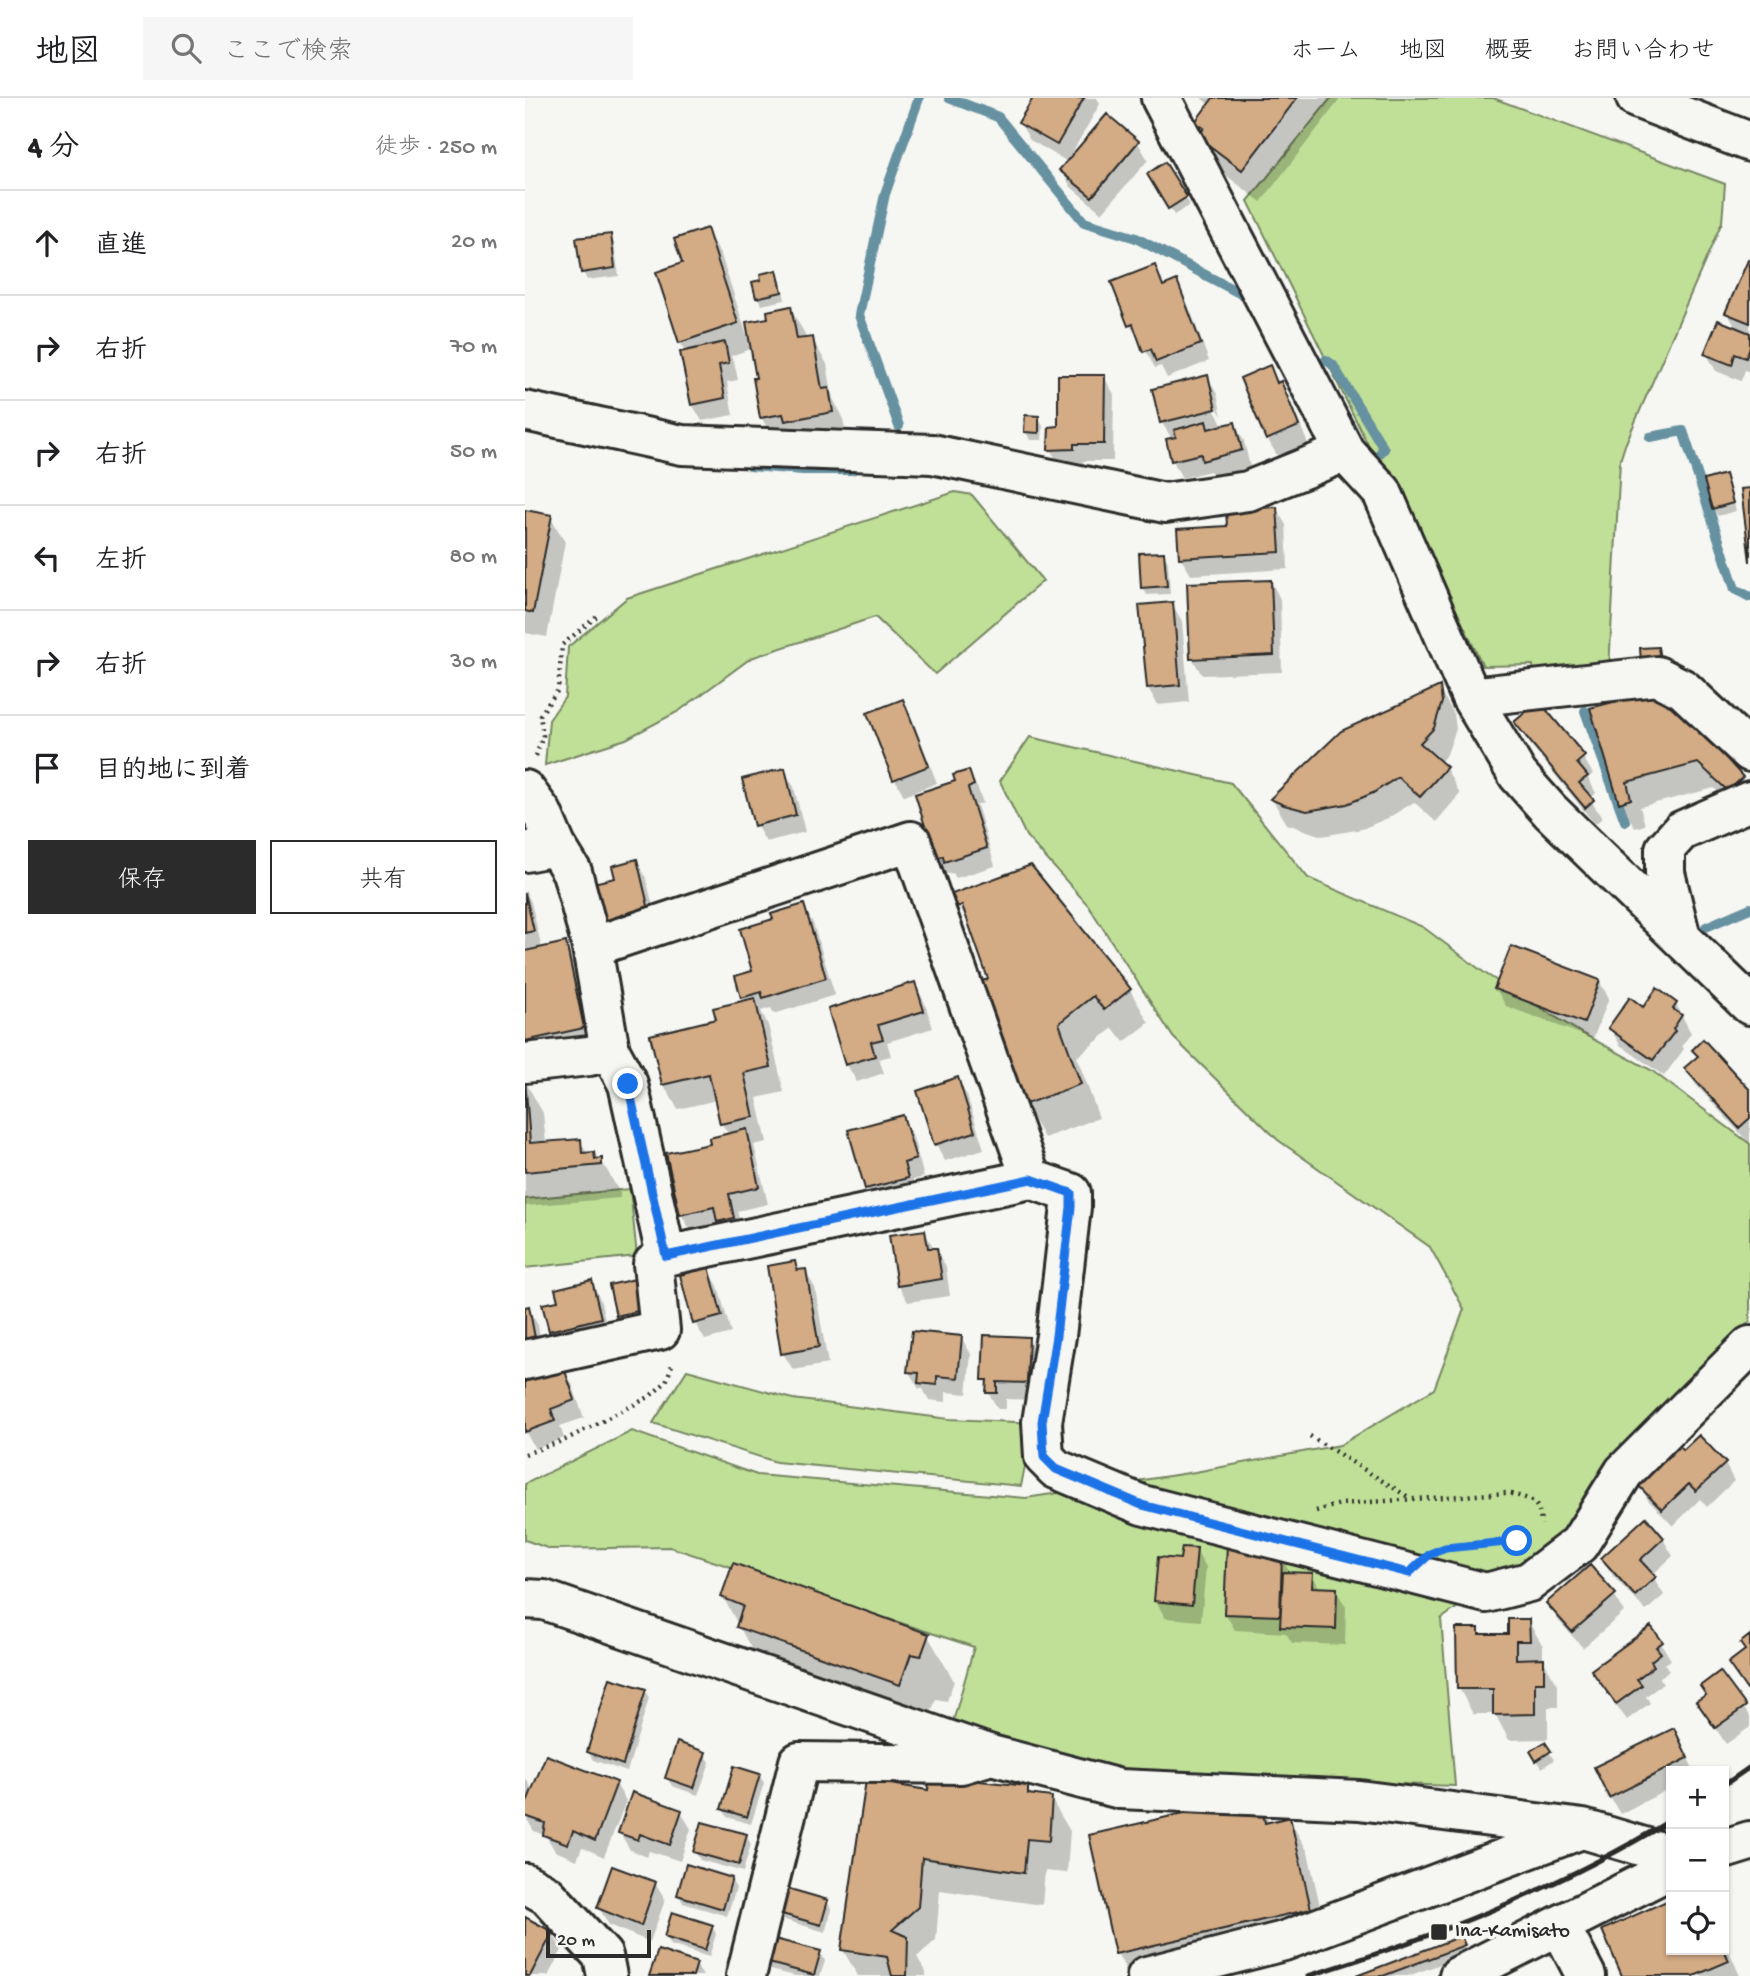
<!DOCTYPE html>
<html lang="ja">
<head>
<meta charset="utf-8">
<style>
  body { margin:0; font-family:"Gochi Hand","Klee One",sans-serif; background:#f6f6f6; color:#202124 }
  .controls { position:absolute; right:21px; bottom:21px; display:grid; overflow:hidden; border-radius:0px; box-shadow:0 2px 5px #0004 }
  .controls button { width:63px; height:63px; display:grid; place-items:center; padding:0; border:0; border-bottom:2px solid #e0e0e0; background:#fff; color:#202124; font:35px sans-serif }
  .scale { position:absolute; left:21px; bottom:18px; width:105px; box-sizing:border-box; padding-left:7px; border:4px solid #2b2b2b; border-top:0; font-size:19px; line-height:24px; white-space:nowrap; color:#2b2b2b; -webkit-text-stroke:5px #f6f6f2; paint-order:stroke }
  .stop { position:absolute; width:21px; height:21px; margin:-16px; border:5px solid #1a73e8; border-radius:50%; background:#fff }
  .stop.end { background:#1a73e8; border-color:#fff; box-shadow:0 2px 7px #0008 }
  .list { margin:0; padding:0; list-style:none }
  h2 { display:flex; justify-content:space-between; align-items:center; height:91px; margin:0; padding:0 28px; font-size:30px }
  h2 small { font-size:23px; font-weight:400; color:#757577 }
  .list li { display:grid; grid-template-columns:46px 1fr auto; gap:21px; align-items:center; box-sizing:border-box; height:105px; padding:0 28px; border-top:2px solid #e0e0e0 }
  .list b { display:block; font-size:26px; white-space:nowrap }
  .list em { font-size:23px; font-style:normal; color:#757577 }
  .actions { display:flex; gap:14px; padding:21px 28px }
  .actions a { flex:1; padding:16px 0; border:2px solid #2b2b2b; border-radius:0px; text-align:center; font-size:24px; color:#2b2b2b }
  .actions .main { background:#2b2b2b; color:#fff }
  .icon { flex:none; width:38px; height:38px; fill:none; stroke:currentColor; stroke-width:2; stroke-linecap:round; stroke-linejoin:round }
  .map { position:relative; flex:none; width:1225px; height:1878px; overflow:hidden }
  header { display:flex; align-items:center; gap:42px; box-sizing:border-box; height:98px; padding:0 35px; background:#fff; border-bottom:2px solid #e0e0e0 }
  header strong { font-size:33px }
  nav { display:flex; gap:38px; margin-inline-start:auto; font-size:24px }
  .search { width:490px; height:63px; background:#f6f6f6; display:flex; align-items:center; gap:18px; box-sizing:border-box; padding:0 24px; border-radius:0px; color:#757577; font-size:26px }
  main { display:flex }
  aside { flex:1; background:#fff }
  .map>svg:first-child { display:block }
  .green { fill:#c0e098; stroke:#768662; stroke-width:2 }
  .shadow { fill:#0003 }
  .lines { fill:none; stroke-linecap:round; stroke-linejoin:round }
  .stream { stroke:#6691a0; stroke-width:10 }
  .building { fill:#d3ab84; stroke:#2b2b2b; stroke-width:2 }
  .minor-casing { stroke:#2b2b2b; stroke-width:44 }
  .path { stroke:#2b2b2b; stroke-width:4.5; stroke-dasharray:2 5; stroke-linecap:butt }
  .minor { stroke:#f6f6f2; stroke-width:38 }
  .rail { stroke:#2b2b2b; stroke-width:5 }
  .route { stroke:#1a73e8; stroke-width:9 }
  .poi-dot { fill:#2b2b2b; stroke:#f6f6f2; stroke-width:2.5 }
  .labels { text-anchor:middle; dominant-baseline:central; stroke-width:7; stroke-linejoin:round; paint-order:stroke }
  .poi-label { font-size:21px; fill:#2b2b2b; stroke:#f6f6f2; text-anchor:start }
</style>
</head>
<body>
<header>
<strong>地図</strong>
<div class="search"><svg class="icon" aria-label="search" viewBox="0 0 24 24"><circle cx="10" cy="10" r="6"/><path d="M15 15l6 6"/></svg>ここで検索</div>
<nav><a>ホーム</a><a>地図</a><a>概要</a><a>お問い合わせ</a></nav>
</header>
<main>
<aside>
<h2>4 分<small>徒歩 · 250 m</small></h2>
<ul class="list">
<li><svg class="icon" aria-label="ahead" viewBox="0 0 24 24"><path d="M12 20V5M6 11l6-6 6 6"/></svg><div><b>直進</b></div><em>20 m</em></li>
<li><svg class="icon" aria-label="right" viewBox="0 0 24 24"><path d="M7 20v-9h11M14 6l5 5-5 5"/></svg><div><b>右折</b></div><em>70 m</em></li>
<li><svg class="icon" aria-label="right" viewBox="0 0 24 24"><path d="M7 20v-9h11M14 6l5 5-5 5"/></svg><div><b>右折</b></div><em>50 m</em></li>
<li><svg class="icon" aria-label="left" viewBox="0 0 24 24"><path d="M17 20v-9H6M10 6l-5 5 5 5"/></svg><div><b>左折</b></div><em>80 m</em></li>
<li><svg class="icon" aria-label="right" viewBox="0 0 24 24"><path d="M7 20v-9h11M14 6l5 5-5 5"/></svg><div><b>右折</b></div><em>30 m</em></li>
<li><svg class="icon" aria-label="arrive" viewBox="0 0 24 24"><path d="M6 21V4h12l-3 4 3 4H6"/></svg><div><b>目的地に到着</b></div></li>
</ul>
<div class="actions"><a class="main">保存</a><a>共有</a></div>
</aside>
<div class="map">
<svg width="1225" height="1878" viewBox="0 0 1225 1878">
  <rect width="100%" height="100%" fill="#f6f6f2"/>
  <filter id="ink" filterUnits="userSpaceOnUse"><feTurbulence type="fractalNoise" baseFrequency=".0143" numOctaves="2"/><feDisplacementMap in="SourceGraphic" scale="14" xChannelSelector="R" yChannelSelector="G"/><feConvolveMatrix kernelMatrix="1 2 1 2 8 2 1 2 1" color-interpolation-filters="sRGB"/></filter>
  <g filter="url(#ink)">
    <path class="green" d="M806 0H968L1200 86 1197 124 1100 347 1095 363 1084 571 1010 585 1008 567 958 568 872 390 852 365 723 103Z
      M430 394 447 397 518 483 410 576 350 519 226 560 154 613 101 641 20 667 24 622 40 599 43 549 102 500Z
      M505 639 706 685 783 780 898 829 961 876 1058 936 1126 972 1225 1046V1223L1116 1331 1036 1436 916 1521 930 1688 813 1684 588 1670 428 1624 449 1549 145 1449 25 1451 0 1442V1386L107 1333 232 1377 501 1400 670 1374 815 1347 909 1291 939 1211 905 1149 753 1042 648 939 563 807 501 738 475 683Z
      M105 1091 112 1158 0 1170V1101Z
      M162 1272 268 1301 424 1321 509 1325 496 1388 251 1364 128 1325Z"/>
    <path class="shadow" d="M510 0H572L575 6 544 60 546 61 582 18 613 45 623 62 577 115 546 89 536 72 543 64 505 42 495 25Z
      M676 0H816L736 104 694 72 675 39 678 34 672 24 685 7Z
      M640 67 665 107 649 117 624 76Z
      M181 132 196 157 224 244 245 221 265 210 280 236 281 242 287 241 302 266 308 301 317 317 322 339 251 345 236 319 233 282 228 250 206 258 209 263 213 282 202 284 208 317 177 323 167 306 161 254 155 244 159 166Z
      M85 137 89 145 94 178 62 182 58 174Z
      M1225 165V274L1220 272 1216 283 1191 273 1181 255 1212 231 1202 215Z
      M629 169 640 189 651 184 661 201 684 263 642 280 636 268 630 270 616 244H615L605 227 588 185Z
      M251 174 256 182 260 202 237 207 233 200 238 183Z
      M744 269 765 302 783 346 753 359 743 342 718 280Z
      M579 279 589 296 588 363H558V368H535L525 351 535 330Z
      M682 279 692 296 697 318 688 303 685 304 699 329 709 326 719 343 725 369 689 379 685 373 657 380 648 363 643 342 647 341 637 325 629 292Z
      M513 320 518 328 517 342H505L501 334Z
      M1200 378 1204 386 1211 413 1193 418 1188 410Z
      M751 410 761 427 763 471 666 477 656 460 704 430Z
      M0 414 25 419 40 444 22 539 0 535Z
      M638 455 643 464 645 496 622 497 617 489Z
      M746 483 755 501 757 574 677 577 667 560Z
      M647 506 657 523 664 604 633 607 623 590Z
      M914 591 929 616 931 631 922 656 914 665 921 670 935 696 911 724 889 704 863 720 837 731 797 738 762 726 747 701Z
      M378 603 387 620 412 685 379 698 370 681Z
      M1067 612 1217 680 1225 694 1218 717 1189 690 1115 709 1120 727 1110 730 1096 705Z
      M991 624 1058 659 1068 676 1063 680 1071 695 1065 701 1077 720 1070 726 1001 641Z
      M259 672 269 689 280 734 241 744 231 727Z
      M443 674 453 691 458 705 452 707 470 768 431 780 428 775 422 776 412 759 432 685Z
      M111 763 121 780 134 833 92 782Z
      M506 769 605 892 624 925 599 944 588 930 552 959 574 1020 519 1040 500 1007 465 882 446 829 434 808Z
      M0 792 6 804 17 851 40 846 55 872 72 956 0 971Z
      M278 808 288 825 310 897 249 916 246 910 236 913 243 927 259 994 232 1000 242 1044 229 1047 243 1106 212 1113 218 1137 204 1141 195 1126 166 1133 156 1116 187 1047 204 1037 197 1026 192 1002 153 1011 138 986 193 923 221 904 218 899 250 822Z
      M1074 883 1084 900 1068 941 981 908 971 891Z
      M390 886 399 903 408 930 362 944 366 958 354 961 359 975 332 984 322 967 305 912Z
      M1151 906 1166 935 1157 948 1159 951 1139 978 1095 947 1085 930 1119 911Z
      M1169 952 1225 995V1046L1171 987 1161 970 1173 959Z
      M432 981 442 998 459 1051 420 1063 411 1046Z
      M0 983 18 1015 21 1046 55 1043 63 1057 68 1056 72 1062H76L95 1095V1100L0 1108Z
      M377 1019 387 1036 399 1079 388 1082 392 1097 351 1108 342 1091 325 1033Z
      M399 1134 421 1169 425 1198 383 1204 373 1187Z
      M269 1165 274 1173H280L290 1190 303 1266 268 1272 258 1255Z
      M183 1171 193 1188 206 1235 180 1242 170 1225Z
      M109 1183 125 1229 103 1234 93 1217Z
      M66 1184 75 1201 84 1237 35 1249 25 1232 35 1204Z
      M0 1210H3L13 1227 18 1257 0 1260Z
      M436 1239 446 1256 442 1296 421 1294V1304L404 1302 398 1291H394L384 1274Z
      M503 1241 513 1258 511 1302 481 1301V1311H473L463 1294V1289L459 1281Z
      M37 1269 47 1286 59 1320 35 1328 39 1340 10 1351 0 1333V1282Z
      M1200 1366 1209 1383 1182 1409 1175 1401 1148 1428 1123 1402 1114 1385Z
      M1138 1441 1148 1458 1127 1477 1139 1497 1121 1513 1088 1478 1078 1461Z
      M671 1452 681 1469 676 1523 640 1520 631 1503 657 1463Z
      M756 1460 766 1476H787L795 1491 811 1492 821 1509 820 1547 767 1545 761 1535 710 1532 700 1515Z
      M1089 1497 1099 1514 1058 1550 1033 1522 1023 1505Z
      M198 1499 403 1538 429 1583 422 1603 411 1601 400 1631 239 1574Z
      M1003 1523 1018 1548V1562L1033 1587V1609H1023V1641L984 1642 970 1616H948L934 1590 953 1532 957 1538H984Z
      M1136 1545 1146 1562 1140 1566 1144 1573 1134 1580 1138 1586 1121 1598 1125 1605 1102 1622 1078 1589 1068 1573Z
      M1195 1576 1225 1619V1629L1201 1646 1173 1604 1182 1598Z
      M120 1592 124 1600 102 1674 68 1662 63 1654Z
      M1020 1647 1029 1662 1017 1670 1007 1654Z
      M1158 1649 1169 1673H1146V1690L1095 1716 1085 1699Z
      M180 1656 185 1664 173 1697 147 1688 142 1680Z
      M234 1677 239 1685 226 1726 202 1719 198 1711Z
      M0 1679 8 1693 91 1686 101 1703 79 1759 57 1749 52 1762 30 1753 21 1738 9 1733 0 1718Z
      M502 1690 507 1698 526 1701 545 1733 542 1775 520 1773 517 1807 415 1792 411 1842 392 1859 401 1874V1878H333L318 1852 405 1694Z
      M735 1709 745 1726 764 1721 783 1754 803 1844 605 1878 592 1855Z
      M156 1714 166 1731 155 1763 124 1753 122 1759 105 1752 95 1735Z
      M221 1738 226 1746 218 1774 175 1762 170 1754Z
      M206 1782 211 1790 202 1818 158 1805 154 1797Z
      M130 1785 140 1802 125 1844 84 1827 74 1810Z
      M1146 1803V1852H1199V1841L1215 1878H1099L1079 1832Z
      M302 1804 307 1812 300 1834 257 1821 252 1813Z
      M0 1821 27 1835 37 1852 23 1878H0Z
      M187 1828 191 1836 184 1859 145 1847 141 1839Z
      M935 1841 943 1856 883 1878H836Z
      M295 1855 300 1863 295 1878H270L242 1871 238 1862Z
      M171 1867 178 1878H126Z"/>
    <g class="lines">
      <path class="stream" d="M424 0 473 19 559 124 611 140 718 197
        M801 262 808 267 859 351 855 355
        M374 328 334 217 360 96 394 0
        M1125 339 1158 333 1210 491 1225 499
        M225 368 278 372H327
        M1060 613 1100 723
        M1181 829 1225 810"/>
    </g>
    <path class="building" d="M508 0H559L532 47 493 25Z
      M688 0H772L717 72 673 39 679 30 670 24Z
      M582 16 614 43 567 99 534 72Z
      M640 64 662 99 643 111 622 76Z
      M182 130 213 225 154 245 131 174 157 165 149 141Z
      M86 136 90 170 56 175 51 140Z
      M1223 162 1225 163V225L1200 215Z
      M630 167 638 188 652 182 676 246 631 264 626 251 618 254 608 226 603 228 586 184Z
      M252 172 257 194 231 200 227 184 236 182 235 176Z
      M266 208 272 241 288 239 297 291 304 290 308 314 260 323 258 316 235 320 228 280H231L221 224 243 220 242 213Z
      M1193 222 1225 235V249L1221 260 1210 256 1207 267 1179 256Z
      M200 244 204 265 194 267 200 300 166 307 155 254Z
      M745 267 752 285 756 283 774 328 741 342 715 280Z
      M533 277H580L579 346H549V351L523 352 524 329 533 328Z
      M683 277 691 311 635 325 627 291Z
      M500 317 514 318V335L499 334Z
      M681 323 683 331 710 324 717 352 677 363 676 356 646 363 641 341 651 339 649 332Z
      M1200 376 1208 405 1187 411 1179 382Z
      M1225 390V464L1216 391Z
      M752 409 755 454 654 460 652 431 702 428 701 412Z
      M0 412 27 417 8 515 0 513Z
      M639 454 642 488 616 490 614 455Z
      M746 482 749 557 665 561 662 485Z
      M648 504 655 587 622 590 614 507Z
      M1133 549 1135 562 1116 564 1115 550Z
      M915 588 917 604 909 630 895 645 922 669 895 699 873 679 848 695 822 706 782 713 759 707 745 701 816 633Z
      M1139 591 1218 679 1203 693 1173 665 1102 684 1106 701 1094 705 1065 610Z
      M378 601 404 668 368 682 342 615Z
      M1014 603 1060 658 1052 665 1063 678 1054 685 1069 702 1060 710 989 624Z
      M260 670 271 717 229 728 217 681Z
      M444 672 449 687 443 690 462 750 419 764 418 758 410 760 390 696 430 683 428 677Z
      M112 761 125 816 75 828 64 786 90 780 87 768Z
      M506 767 606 891 579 912 568 898 534 925 556 986 498 1007 454 884 463 881 437 807 433 809 427 796Z
      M0 795 9 833 0 835Z
      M279 806 301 880 238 900 236 894 216 900 210 878 227 873 215 831 248 821 246 816Z
      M41 844 59 930 0 943V853Z
      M986 848 1075 882 1059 925 969 891Z
      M390 884 399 913 353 927 358 941 346 944 350 958 320 967 303 911Z
      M1132 890 1152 905 1148 911 1157 917 1148 931 1150 933 1128 962 1083 930 1105 899 1118 909Z
      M230 900 246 969 219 975 229 1019 195 1026 184 976 137 987 125 937 191 921 188 910Z
      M1178 941 1225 992V1020L1214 1030 1159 970 1173 958 1167 952Z
      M433 979 450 1034 409 1047 392 993Z
      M0 980 5 1045 56 1041 57 1055 69 1054 70 1061 77 1060V1067L0 1074Z
      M378 1017 391 1061 379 1065 383 1080 340 1091 323 1032Z
      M222 1031 234 1089 204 1096 209 1120 192 1124 189 1109 155 1117 141 1055 185 1046 184 1040Z
      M400 1132 403 1150H412L417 1181 372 1188 364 1137Z
      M270 1163 272 1172 281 1171 294 1249 256 1256 242 1168Z
      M184 1169 197 1218 168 1226 155 1177Z
      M110 1181 117 1212 91 1218 84 1187Z
      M67 1182 76 1220 24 1233 17 1206 33 1203 30 1191Z
      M4 1208 10 1240 0 1241V1209Z
      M387 1233 437 1238 433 1280 412 1278V1287L393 1285 394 1275 382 1274Z
      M459 1237 504 1239 502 1285 472 1284V1295H461L462 1282H457Z
      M38 1267 50 1302 26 1311 30 1323 0 1334V1280Z
      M1174 1337 1201 1365 1171 1393 1164 1386 1137 1412 1111 1385 1152 1345 1158 1352Z
      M1121 1419 1139 1440 1115 1462 1131 1479 1110 1498 1076 1460Z
      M702 1446 757 1458 755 1518 699 1516Z
      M657 1449 672 1450 667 1507 629 1503 633 1459 655 1461Z
      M208 1465 404 1536 396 1558 386 1556 375 1587 211 1529 218 1508 196 1499Z
      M1065 1467 1091 1496 1047 1534 1021 1505Z
      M758 1474 788 1475 787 1489 812 1490 811 1531 755 1529Z
      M983 1521H1004L1005 1543H991V1561L1019 1560V1584H1010V1616L968 1617V1591H932L931 1530H954V1536H983Z
      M1126 1528 1138 1544 1131 1549 1136 1555 1126 1563 1129 1568 1112 1581 1117 1587 1091 1606 1066 1572Z
      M1225 1537V1590L1222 1592 1203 1565 1220 1552 1215 1545Z
      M1195 1573 1221 1608 1190 1630 1171 1603 1181 1597 1175 1588Z
      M85 1580 121 1591 98 1667 62 1654Z
      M1149 1630 1163 1660 1084 1700 1069 1669Z
      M152 1644 181 1654 169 1690 140 1680Z
      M1020 1644 1026 1653 1011 1663 1005 1653Z
      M21 1657 92 1684 70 1743 48 1733 43 1746 18 1737 20 1725 0 1718V1709Z
      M209 1668 235 1676 222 1719 196 1711Z
      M405 1678 503 1688V1696L527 1699 524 1743 502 1741 499 1775 397 1760 393 1809 367 1832 383 1839 382 1878H367L362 1859 316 1852 341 1682 403 1692Z
      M107 1694 157 1712 145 1747 115 1736 113 1742 93 1735Z
      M707 1704 736 1707 740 1725 765 1719 786 1811 590 1856 564 1737Z
      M177 1724 222 1736 214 1767 168 1754Z
      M161 1766 207 1780 198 1811 152 1797Z
      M87 1768 131 1784 116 1828 72 1810Z
      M258 1789 303 1802 296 1827 250 1814Z
      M1146 1801V1852L1199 1851 1204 1863 1169 1878H1097L1077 1832Z
      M147 1814 188 1827 180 1852 139 1839Z
      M0 1819 28 1834 5 1878H0Z
      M936 1838 940 1847 858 1878H831Z
      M242 1839 296 1853 289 1877 236 1863Z
      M133 1852 172 1865 168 1878H124Z"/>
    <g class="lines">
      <g class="minor-casing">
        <path id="minor" d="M636 0 820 354 857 394 946 599 993 677 1025 713 1225 907
          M1111 0 1225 44
          M0 313 157 347 407 356 640 405 723 393 820 354
          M946 599 1132 578 1158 591 1225 654
          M0 692 17 715 31 748
          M0 754 31 748 47 774 67 849 85 953
          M1156 840 1140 775V751L1156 733 1225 703
          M67 849 386 743 506 1081
          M0 965 64 958 85 953 103 986 141 1158
          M0 1262 135 1232 128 1166 141 1158 506 1081 546 1095V1109L531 1238 517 1324 519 1359 531 1371 617 1407 961 1495 1004 1484 1054 1446 1099 1374 1225 1248
          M0 1501 19 1502 466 1657 595 1691 834 1702 1058 1731 1146 1757
          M1199 1751 1225 1743
          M0 1785 22 1797 78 1858 82 1878
          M1035 1828 1061 1878
          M221 1878 274 1664 436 1666 460 1659
          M622 1878 759 1843 1054 1732
          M934 1878 1146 1771"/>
      </g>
      <path class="path" d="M11 658 18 638 15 617 33 592 37 547 72 518
        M785 1338 885 1400
        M0 1356 40 1342 124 1299 141 1284 147 1267
        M791 1413 815 1406 982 1395C1005 1401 1015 1401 1016 1427
        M935 1448 996 1442"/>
      <use href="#minor" class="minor"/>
      <path class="rail" d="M1199 1687 1225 1669
        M783 1878C909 1839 1033 1791 1146 1722"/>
    </g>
  </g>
  <g class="lines" filter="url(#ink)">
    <path class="route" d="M103 986 141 1158 506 1081 546 1095V1109L531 1238 517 1324 519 1359 531 1371 617 1407 884 1475 905 1456 920 1450 992 1443"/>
  </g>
  <rect class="poi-dot" x="905" y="1825" width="18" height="18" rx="3.5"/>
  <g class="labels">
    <g class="poi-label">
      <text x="930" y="1834">Ina-Kamisato</text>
    </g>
  </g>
</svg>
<div class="controls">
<button>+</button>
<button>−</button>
<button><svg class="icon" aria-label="locate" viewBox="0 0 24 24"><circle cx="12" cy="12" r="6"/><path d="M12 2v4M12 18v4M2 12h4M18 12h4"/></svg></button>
</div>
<div class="scale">20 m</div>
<div class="stop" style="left:992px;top:1443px"></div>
<div class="stop end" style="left:103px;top:986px"></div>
</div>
</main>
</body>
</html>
